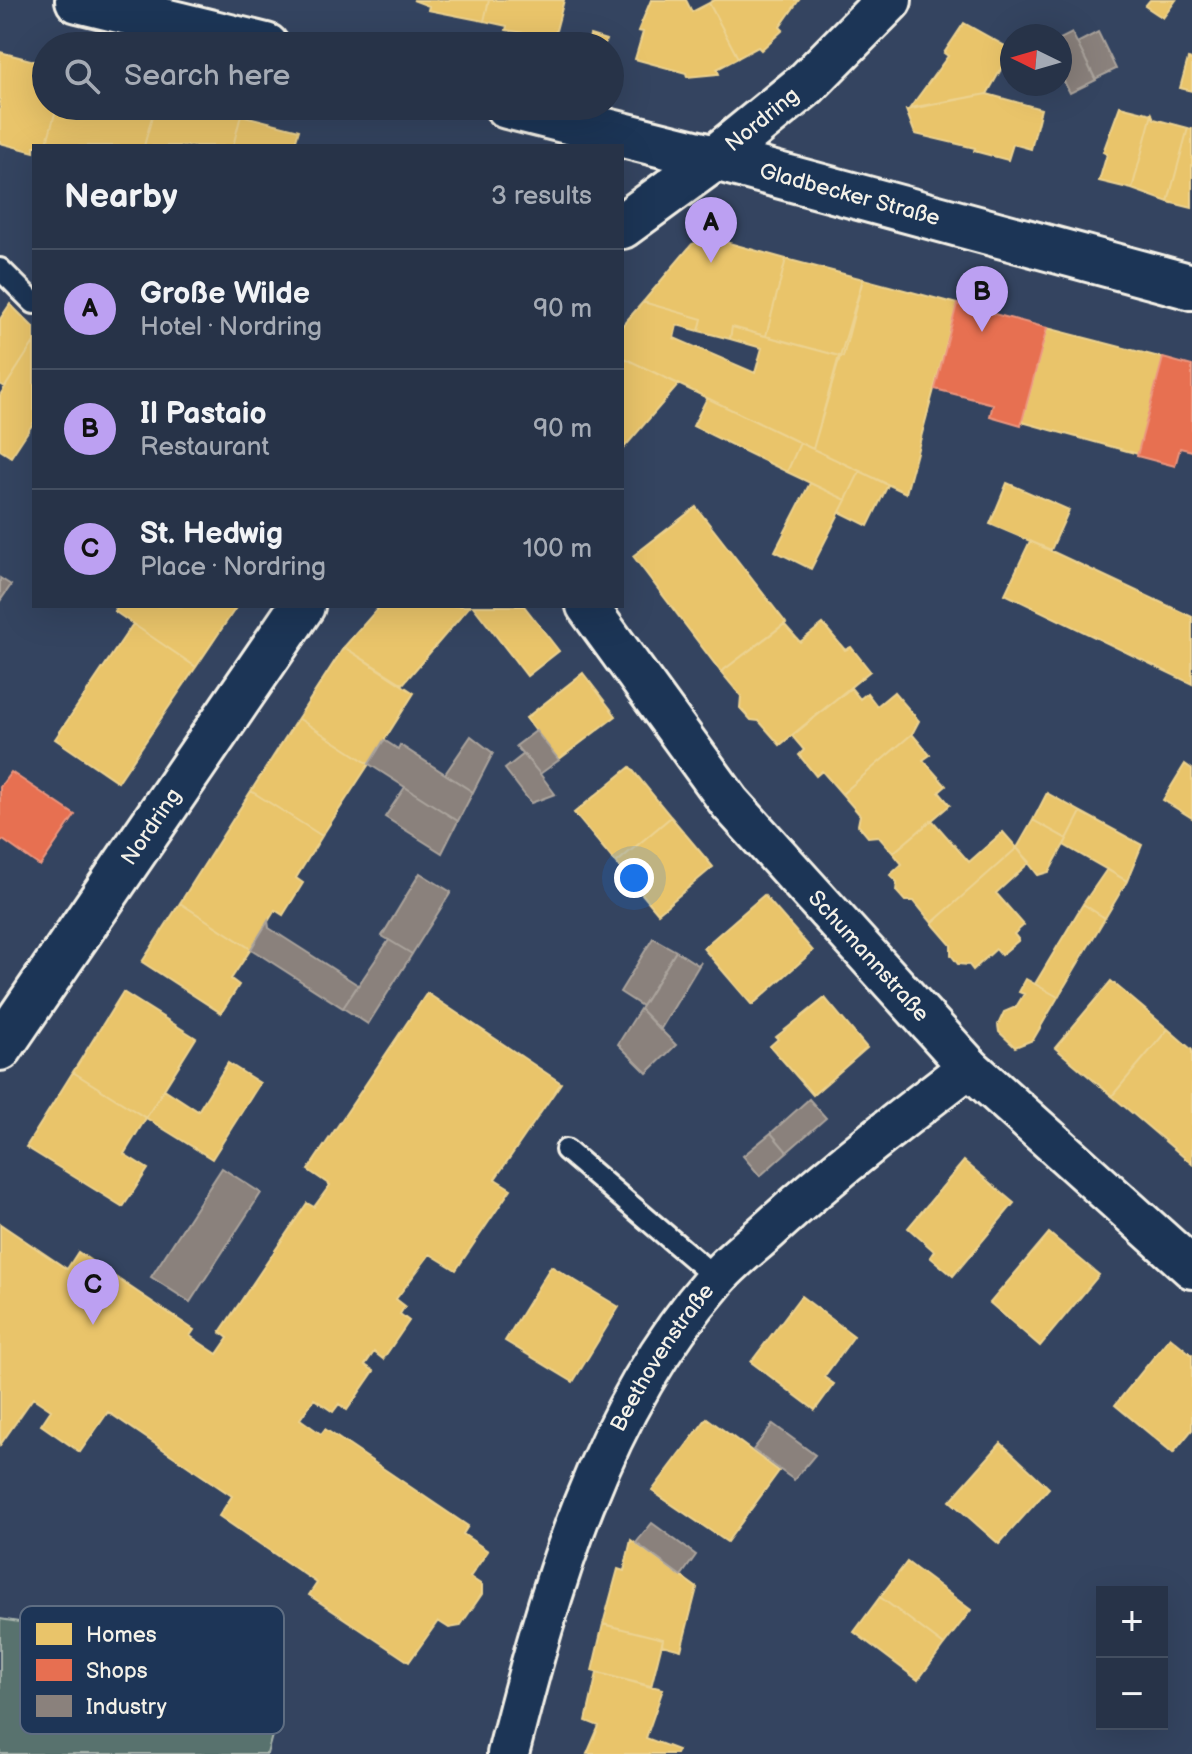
<!DOCTYPE html>
<html lang="en">
<head>
<meta charset="utf-8">
<style>
  body { margin:0; font-family:"Balsamiq Sans",sans-serif; background:#2f3b4f; color:#f1f3f6 }
  .controls { position:absolute; right:24px; bottom:24px; display:grid; overflow:hidden; border-radius:0px; box-shadow:0 8px 32px #0002 }
  .controls button { width:72px; height:72px; display:grid; place-items:center; padding:0; border:0; border-bottom:2px solid #434e60; background:#273348; color:#f1f3f6; font:40px sans-serif }
  .compass { position:absolute; left:1000px; top:24px; width:72px; height:72px; border-radius:50%; background:#273348; box-shadow:0 8px 32px #0002; rotate:275deg }
  .you { position:absolute; left:634px; top:878px; width:28px; height:28px; margin:-20px; border:6px solid #fff; border-radius:50%; background:#1a73e8; box-shadow:0 0 0 12px #1a73e833 }
  .badge { display:grid; place-items:center; width:52px; height:52px; border-radius:50%; background:#bca0f2; color:#111; font-size:26px; font-weight:700 }
  .pin { position:absolute; translate:-50% -66px; filter:drop-shadow(0 2px 4px #0008) }
  .pin::after { content:''; position:absolute; top:42px; width:28px; height:24px; background:inherit; clip-path:polygon(0 0,100% 0,50% 100%) }
  .list { margin:0; padding:0; list-style:none }
  h2 { display:flex; justify-content:space-between; align-items:center; height:104px; margin:0; padding:0 32px; font-size:34px }
  h2 small { font-size:26px; font-weight:400; color:#a4aab4 }
  .list li { display:grid; grid-template-columns:52px 1fr auto; gap:24px; align-items:center; box-sizing:border-box; height:120px; padding:0 32px; border-top:2px solid #434e60 }
  .list b { display:block; font-size:30px; white-space:nowrap }
  .list p { margin:0; font-size:26px; white-space:nowrap; color:#a4aab4 }
  .list em { font-size:26px; font-style:normal; color:#a4aab4 }
  .icon { flex:none; width:44px; height:44px; fill:none; stroke:currentColor; stroke-width:2; stroke-linecap:round; stroke-linejoin:round }
  .map { position:relative; flex:none; width:1192px; height:1754px; overflow:hidden }
  .search { position:absolute; background:#273348; box-shadow:0 8px 32px #0002; left:32px; top:32px; width:592px; height:88px; display:flex; align-items:center; gap:20px; box-sizing:border-box; padding:0 28px; border-radius:44px; color:#a4aab4; font-size:30px }
  .panel { position:absolute; background:#273348; box-shadow:0 8px 32px #0002; left:32px; top:144px; width:592px; height:464px; border-radius:0px }
  .map>svg:first-child { display:block }
  .green { fill:#59726e; stroke:#a6b2ab; stroke-width:2 }
  .homes { fill:#e9c46a; stroke:#ecd290; stroke-width:2 }
  .shops { fill:#e76f51; stroke:#eb967e; stroke-width:2 }
  .industry { fill:#8a817c; stroke:#aaa39c; stroke-width:2 }
  .lines { fill:none; stroke-linecap:round; stroke-linejoin:round }
  .lane-casing { stroke:#f4f1e8; stroke-width:26 }
  .street-casing { stroke:#f4f1e8; stroke-width:46 }
  .secondary-casing { stroke:#f4f1e8; stroke-width:50 }
  .lane { stroke:#1d3557; stroke-width:20 }
  .street { stroke:#1d3557; stroke-width:40 }
  .secondary { stroke:#1d3557; stroke-width:44 }
  .labels { text-anchor:middle; dominant-baseline:central; stroke-width:8; stroke-linejoin:round; paint-order:stroke }
  .street-label { font-size:22px; fill:#f4f1e8; stroke:#1d3557 }
  .key { fill:#1d3557; stroke:#5e6d82; stroke-width:2 }
  .key-label { font-size:22px; fill:#f4f1e8 }
</style>
</head>
<body>
<div class="map">
<svg width="1192" height="1754" viewBox="0 0 1192 1754">
  <rect width="100%" height="100%" fill="#344460"/>
  <filter id="ink" filterUnits="userSpaceOnUse"><feTurbulence type="fractalNoise" baseFrequency=".0125" numOctaves="2"/><feDisplacementMap in="SourceGraphic" scale="16" xChannelSelector="R" yChannelSelector="G"/><feConvolveMatrix kernelMatrix="1 2 1 2 8 2 1 2 1" color-interpolation-filters="sRGB"/></filter>
  <g filter="url(#ink)">
    <path class="green" d="M0 1619 281 1664 276 1721 267 1754H0Z"/>
    <path class="homes" d="M413 0H489L484 21 428 10 429 6Z
      M489 0H564L554 38 506 30 507 26 484 21Z
      M651 0H686L692 12 709 3 738 58 717 69 719 74 687 77 686 73 635 59 643 32 638 31Z
      M714 0H799L780 27 783 30 761 50 758 47 738 58 709 3Z
      M1150 0H1176L1163 18 1145 6Z
      M964 23 1012 50 987 94 910 108 948 56 944 53Z
      M590 35 606 40 604 46 588 42Z
      M0 52 46 64V106H57L46 146H34V152L0 143Z
      M1188 59 1192 60V91L1180 88Z
      M987 94 1041 109 1031 149 1013 144 1008 160 974 151 975 148 915 134 906 110Z
      M57 106H155L144 146H46Z
      M155 106H208L241 115 233 146H144Z
      M1120 106 1152 114 1132 189 1099 181 1107 154 1103 152Z
      M1152 114 1154 119 1188 128 1168 202 1132 189Z
      M241 115 299 130 294 146H233Z
      M1188 128 1192 129V208L1168 202Z
      M711 238 786 259 766 336 732 327 730 339 699 331 702 319 643 302 692 244Z
      M786 259 863 279 843 357 766 336Z
      M863 279 957 304 906 493 813 449Z
      M643 302 702 319 699 331 677 325 674 338 755 373 762 348 730 339 732 327 839 356 813 449 622 357V326Z
      M10 304 34 328V342L5 387 0 384V319Z
      M1047 328 1163 358 1138 454 1022 422Z
      M34 342V422L11 457 0 450V395Z
      M622 357 679 384 622 450Z
      M707 398 800 443 787 472 693 426Z
      M800 443 860 471 846 500 787 472Z
      M860 471 888 485 868 526 840 512Z
      M810 483 846 500 811 569 775 551Z
      M1007 483 1069 510 1051 550 990 524Z
      M696 507 786 623 721 672 633 556Z
      M1030 541 1192 617V684L1005 594Z
      M117 606H237L196 667 114 611Z
      M380 606H470L403 684 344 647Z
      M473 606H524L559 651 527 676Z
      M133 624 196 667 118 782 55 739Z
      M784 624 800 642 823 624 845 650 851 647 870 671 780 745 759 721 751 720 740 708 741 696 721 672Z
      M344 647 414 693 369 764 298 718Z
      M583 673 616 716 558 760 526 718Z
      M851 688 860 699 867 693 877 706 894 692 919 721 912 734 842 794 822 771 816 776 799 755 804 750 792 736Z
      M298 718 369 764 322 836 251 791Z
      M912 734 930 755 923 760 946 786 939 792 950 805 893 853 878 836 868 837 858 825 860 815 842 794Z
      M1185 764 1192 769V818L1163 800Z
      M630 767 671 817 616 863 574 813Z
      M251 791 322 836 296 878 303 883 283 915 275 910 251 949 180 903Z
      M1047 793 1081 812 1067 839 1033 820Z
      M1081 812 1142 845 1127 881 1064 845Z
      M671 817 713 867 658 913 616 863Z
      M932 820 969 862 1003 832 1017 848 932 923 914 901H905L896 891 897 882 890 875 902 864 893 853Z
      M1033 820 1067 839 1049 872 1038 875 1017 848Z
      M1017 848 1030 862 996 893 1024 925 1014 934 1019 940 1001 955 996 949 973 970 969 965 958 964 951 955V945L932 923Z
      M1107 869 1127 881 1105 918 1083 904Z
      M764 895 813 951 752 1005 703 948Z
      M180 903 251 949 231 979 239 985 221 1013 142 962Z
      M1083 904 1105 918 1058 997 1035 984Z
      M1026 979 1058 997 1033 1040 1015 1047 999 1032 998 1025 1004 1012 1016 1007 1024 994 1019 992Z
      M1111 981 1168 1029 1112 1096 1055 1048Z
      M123 992 196 1038 146 1118 73 1072Z
      M427 993 561 1083 495 1179 511 1189 456 1270 430 1254 396 1299 405 1306 400 1314 409 1321 383 1359 374 1352 365 1365 374 1371 347 1410 339 1404 333 1412 314 1399 300 1419 321 1434 325 1429 468 1526 463 1534 488 1551 470 1577 482 1585V1594L460 1626 449 1628 438 1621 409 1662 309 1595 317 1583 219 1516 232 1496 108 1412 80 1452 41 1425 51 1410 33 1398 0 1445V1224L67 1269 78 1252 194 1330 190 1336 217 1354 228 1338 220 1332 307 1203 314 1207 330 1185 308 1170Z
      M825 998 867 1048 813 1095 770 1046 778 1039 776 1037Z
      M1168 1029 1192 1050V1164L1112 1096Z
      M228 1063 260 1083 212 1159 146 1118 164 1089 198 1111Z
      M73 1072 146 1118 124 1154 148 1169 123 1207 26 1147Z
      M964 1161 1014 1203 953 1276 930 1257 934 1251 908 1228Z
      M1049 1233 1099 1275 1040 1346 990 1303Z
      M551 1266 619 1307 573 1382 505 1341Z
      M801 1296 854 1336 824 1377 834 1384 815 1410 751 1362Z
      M1170 1337 1192 1355V1430L1173 1453 1115 1405Z
      M707 1418 779 1471 727 1542 652 1491Z
      M1001 1443 1049 1488 999 1544 950 1501Z
      M631 1540 697 1588 681 1650 662 1645 663 1639 603 1624 618 1569 624 1571Z
      M907 1562 971 1610 944 1645 880 1597Z
      M880 1597 944 1645 918 1680 854 1632Z
      M603 1624 663 1639 651 1687 592 1671Z
      M597 1673 663 1689 646 1738 678 1750 676 1754H587L599 1726 586 1721Z"/>
    <path class="shops" d="M957 304 1047 328 1021 425 990 416 993 404 935 389Z
      M1163 358 1192 366V451L1180 448 1175 466 1137 456Z
      M11 772 75 815 40 866 3 840 0 843V787Z"/>
    <path class="industry" d="M1098 32 1116 69 1095 79 1077 43Z
      M1072 33 1096 80 1070 93 1060 74V39Z
      M0 578 11 585 0 601Z
      M536 731 559 760 540 774 516 746Z
      M471 736 493 753 473 792 445 774Z
      M384 740 398 749 400 745 473 792 458 821 369 764Z
      M524 754 540 774 555 794 531 803 505 769Z
      M405 787 458 821 442 853 385 817Z
      M420 873 451 892 412 954 382 936Z
      M268 921 269 928 358 985 343 1008 251 949Z
      M653 938 676 951 642 1006 620 992Z
      M389 940 412 954 368 1024 343 1008Z
      M676 951 698 965 701 962 660 1030 640 1009Z
      M640 1009 676 1045 647 1073 618 1044Z
      M809 1099 826 1118 787 1152 771 1133Z
      M771 1133 787 1152 760 1176 743 1156Z
      M222 1168 261 1193 190 1302 151 1277Z
      M773 1424 815 1455 794 1480 753 1450Z
      M652 1523 696 1555 681 1576 636 1543Z"/>
    <g class="lines">
      <g class="lane-casing">
        <path id="lane" d="M0 269 34 303
          M566 1150 716 1278"/>
      </g>
      <g class="street-casing">
        <g id="street">
          <path id="s1" d="M587 606 730 803 969 1067 1192 1268"/>
          <path id="s2" d="M508 1754C550 1588 599 1413 714 1281 730 1261 753 1245 772 1227 835 1170 901 1119 969 1067"/>
        </g>
      </g>
      <g class="secondary-casing">
        <g id="secondary">
          <path d="M78 0 266 46"/>
          <path id="s3" d="M507 106 715 158 1192 287"/>
          <path id="s4" d="M622 226 715 158 807 83 889 0"/>
          <path id="s5" d="M0 1048 302 606"/>
        </g>
      </g>
      <use href="#lane" class="lane"/>
      <use href="#street" class="street"/>
      <use href="#secondary" class="secondary"/>
    </g>
  </g>
  <g class="labels">
    <g class="street-label">
      <text stroke="none"><textPath href="#s4" startOffset="176">Nordring</textPath></text>
      <text stroke="none"><textPath href="#s3" startOffset="354">Gladbecker Straße</textPath></text>
      <text stroke="none"><textPath href="#s5" startOffset="268">Nordring</textPath></text>
      <text stroke="none"><textPath href="#s1" startOffset="450">Schumannstraße</textPath></text>
      <text stroke="none"><textPath href="#s2" startOffset="428">Beethovenstraße</textPath></text>
    </g>
  </g>
  <rect x="20" y="1606" width="264" height="128" rx="12" class="key"/>
  <rect x="36" y="1623" width="36" height="22" fill="#e9c46a"/>
  <rect x="36" y="1659" width="36" height="22" fill="#e76f51"/>
  <rect x="36" y="1695" width="36" height="22" fill="#8a817c"/>
  <g class="key-label">
    <text x="86" y="1642">Homes</text>
    <text x="86" y="1678">Shops</text>
    <text x="86" y="1714">Industry</text>
  </g>
</svg>
<div class="controls">
<button>+</button>
<button>−</button>
</div>
<svg class="compass" viewBox="-18 -18 36 36"><path d="M0-13l5 13h-10z" fill="#e53935"/><path d="M0 13l5-13h-10z" fill="#a4aab4"/></svg>
<div class="you"></div>
<div class="pin badge" style="left:711px;top:263px">A</div>
<div class="pin badge" style="left:982px;top:332px">B</div>
<div class="pin badge" style="left:93px;top:1325px">C</div>
<div class="search"><svg class="icon" aria-label="search" viewBox="0 0 24 24"><circle cx="10" cy="10" r="6"/><path d="M15 15l6 6"/></svg>Search here</div>
<section class="panel">
<h2>Nearby<small>3 results</small></h2>
<ul class="list">
<li><span class="badge">A</span><div><b>Große Wilde</b><p>Hotel · Nordring</p></div><em>90 m</em></li>
<li><span class="badge">B</span><div><b>Il Pastaio</b><p>Restaurant</p></div><em>90 m</em></li>
<li><span class="badge">C</span><div><b>St. Hedwig</b><p>Place · Nordring</p></div><em>100 m</em></li>
</ul>
</section>
</div>
</body>
</html>
